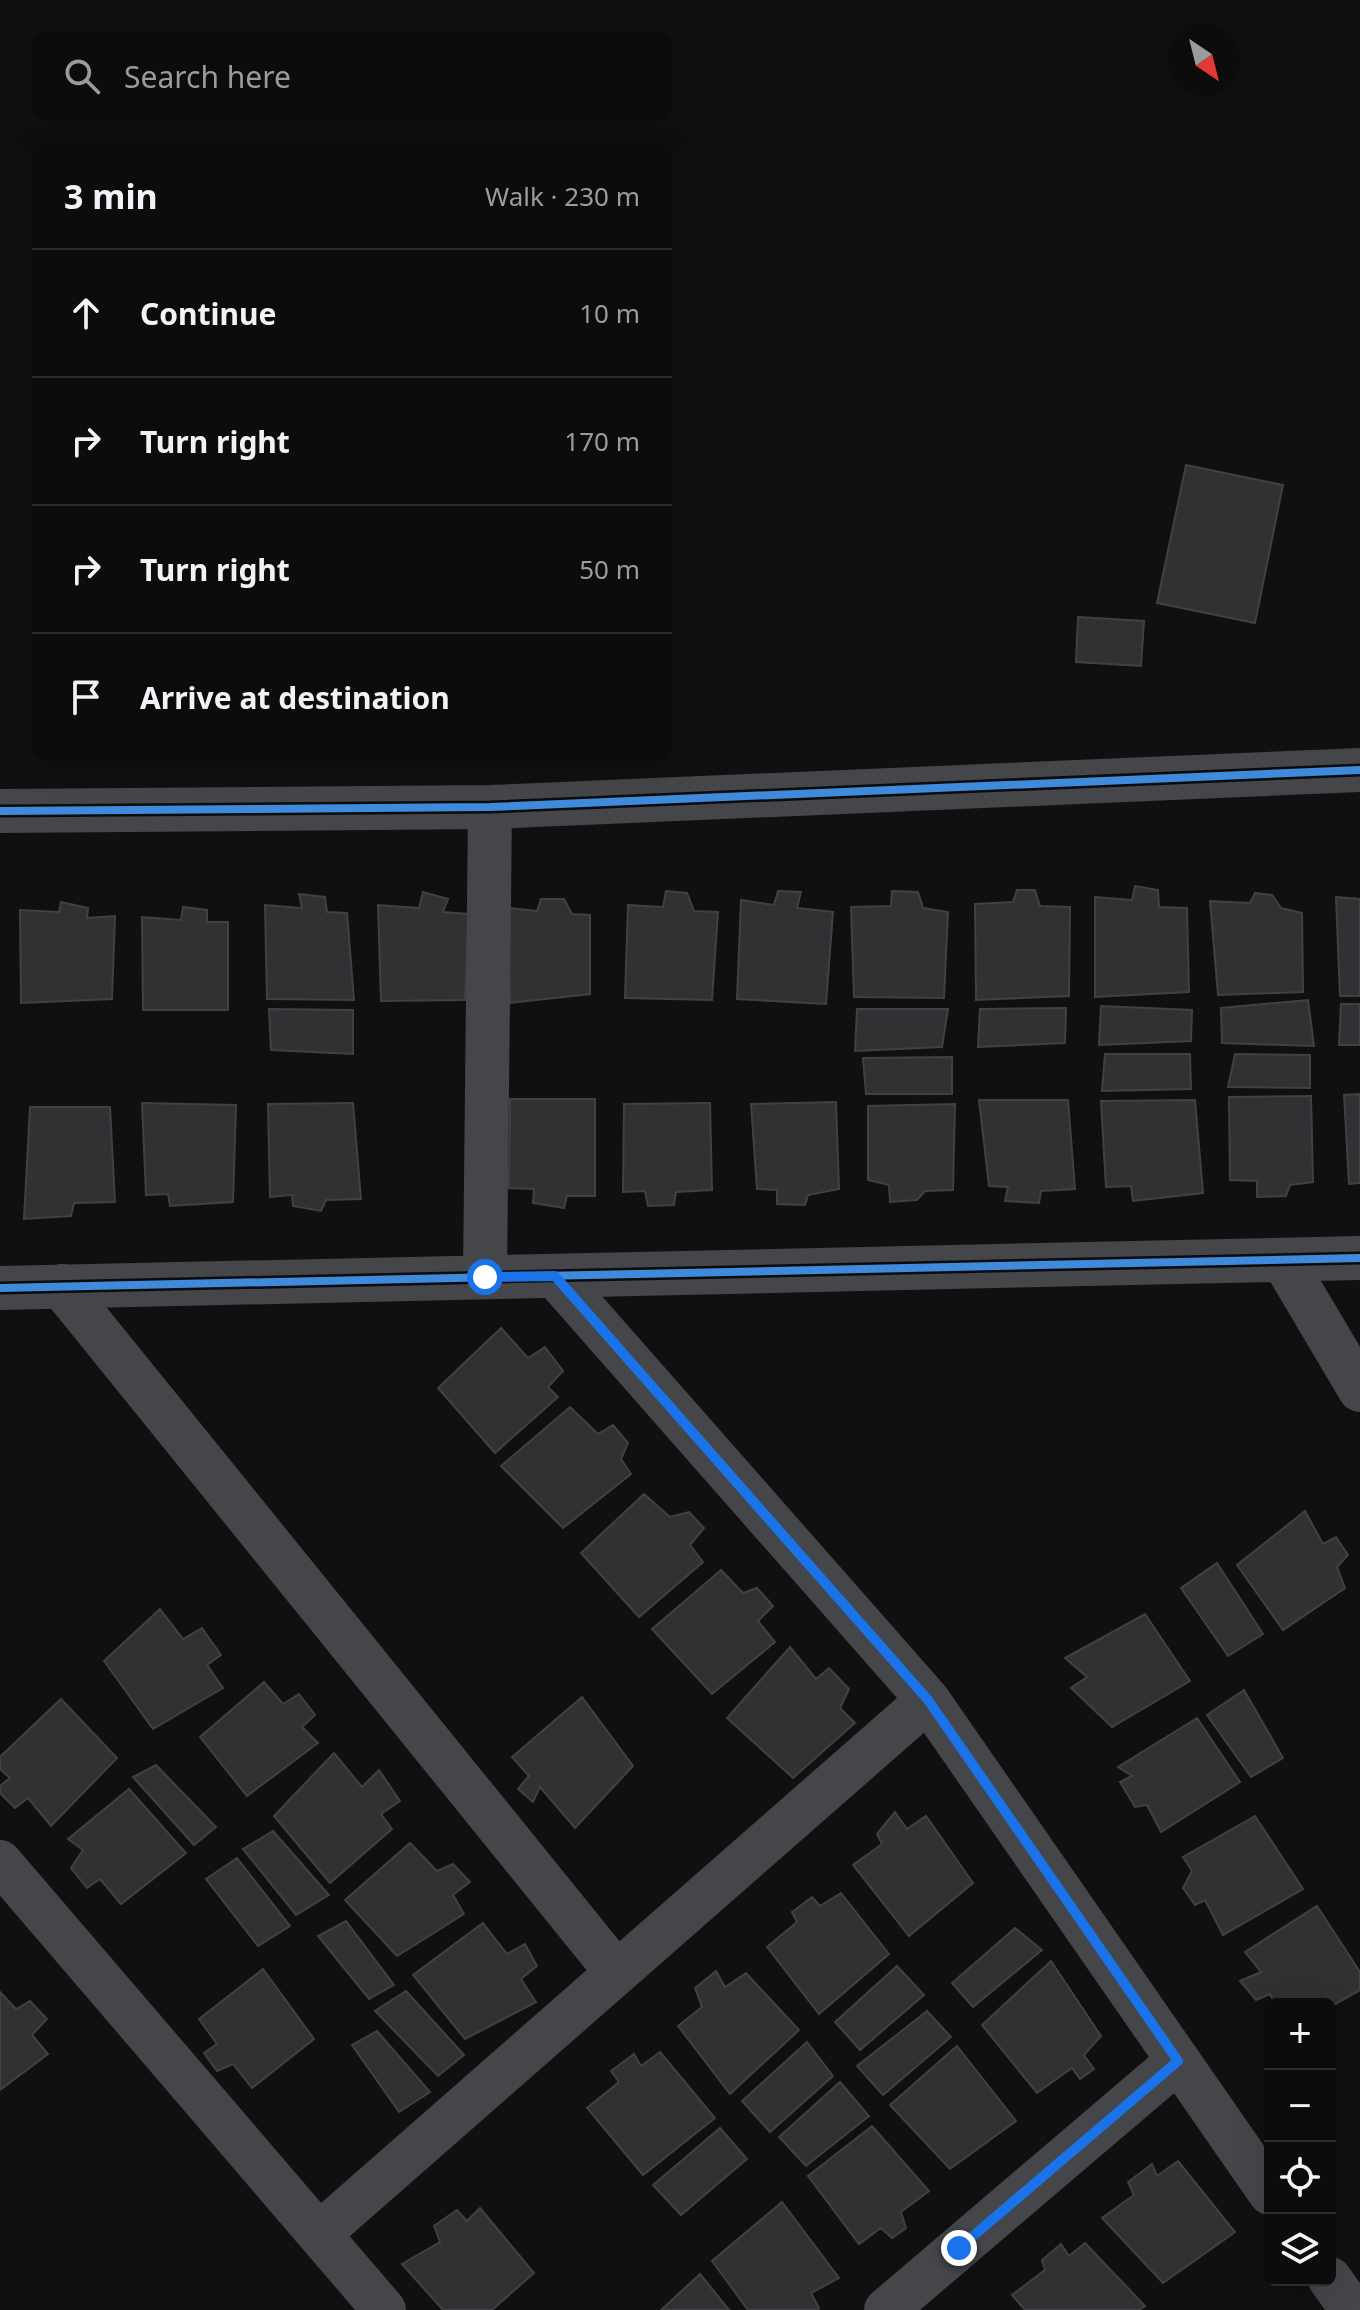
<!DOCTYPE html>
<html lang="en">
<head>
<meta charset="utf-8">
<style>
  body { margin:0; font-family:"Noto Sans",sans-serif; background:#1a1a1b; color:#f1f3f6 }
  .controls { position:absolute; right:24px; bottom:24px; display:grid; overflow:hidden; border-radius:12px; box-shadow:0 8px 32px #0002 }
  .controls button { width:72px; height:72px; display:grid; place-items:center; padding:0; border:0; border-bottom:2px solid #2c2c2e; background:#0c0c0d; color:#f1f3f6; font:40px sans-serif }
  .compass { position:absolute; left:1168px; top:24px; width:72px; height:72px; border-radius:50%; background:#0c0c0d; box-shadow:0 8px 32px #0002; rotate:145deg }
  .stop { position:absolute; width:24px; height:24px; margin:-18px; border:6px solid #1a73e8; border-radius:50%; background:#fff }
  .stop.end { background:#1a73e8; border-color:#fff; box-shadow:0 2px 8px #0008 }
  .list { margin:0; padding:0; list-style:none }
  h2 { display:flex; justify-content:space-between; align-items:center; height:104px; margin:0; padding:0 32px; font-size:34px }
  h2 small { font-size:26px; font-weight:400; color:#9a9b9d }
  .list li { display:grid; grid-template-columns:52px 1fr auto; gap:24px; align-items:center; box-sizing:border-box; height:128px; padding:0 32px; border-top:2px solid #2c2c2e }
  .list b { display:block; font-size:30px; white-space:nowrap }
  .list em { font-size:26px; font-style:normal; color:#9a9b9d }
  .icon { flex:none; width:44px; height:44px; fill:none; stroke:currentColor; stroke-width:2; stroke-linecap:round; stroke-linejoin:round }
  .map { position:relative; flex:none; width:1360px; height:2310px; overflow:hidden }
  .search { position:absolute; background:#0c0c0d; box-shadow:0 8px 32px #0002; left:32px; top:32px; width:640px; height:88px; display:flex; align-items:center; gap:20px; box-sizing:border-box; padding:0 28px; border-radius:12px; color:#9a9b9d; font-size:30px }
  .panel { position:absolute; background:#0c0c0d; box-shadow:0 8px 32px #0002; left:32px; top:144px; width:640px; height:616px; border-radius:12px }
  .map>svg:first-child { display:block }
  .building { fill:#313133; stroke:#404144; stroke-width:2 }
  .lines { fill:none; stroke-linecap:round; stroke-linejoin:round }
  .street { stroke:#454649; stroke-width:44 }
  .cycleway-casing { stroke:#0b0b0c; stroke-width:13 }
  .cycleway { stroke:#408adc; stroke-width:8 }
  .route { stroke:#1a73e8; stroke-width:10 }
</style>
</head>
<body>
<div class="map">
<svg width="1360" height="2310" viewBox="0 0 1360 2310">
  <rect width="100%" height="100%" fill="#101011"/>
  <path class="building" d="M1186 465 1283 485 1255 623 1157 603Z
    M1078 617 1144 621 1141 666 1076 662Z
    M1135 886 1158 890 1159 907 1187 908 1189 992 1095 997V897L1132 900Z
    M1017 890H1035L1040 906 1070 907 1069 996 976 1000 975 904 1013 902Z
    M666 891 687 893 694 911 718 912 712 1000 625 998 628 905 663 907Z
    M778 891 801 892 797 908 833 912 826 1004 737 999 741 900 774 905Z
    M892 891 918 892 923 908 948 912 944 998 854 997 851 907 891 906Z
    M423 892 448 899 443 912 469 914 465 1000 381 1001 378 905 419 908Z
    M1255 893 1272 895 1281 908 1302 913 1303 992 1218 995 1210 901 1250 903Z
    M299 894 325 897 327 912 347 913 354 1000 267 999 265 905 302 908Z
    M1336 897 1360 899V996H1340Z
    M541 899H564L572 914 590 915V994L510 1003 507 908 537 911Z
    M61 902 88 908 87 918 115 916 112 999 21 1003 20 910 59 912Z
    M183 907 207 910V922H228V1010H143L142 917 181 920Z
    M1308 1000 1314 1046 1222 1043 1221 1008Z
    M1341 1004H1360V1045H1339Z
    M1101 1006 1192 1010 1191 1041 1099 1045Z
    M1066 1008 1065 1043 978 1047 980 1009Z
    M269 1009 353 1010V1054L271 1050Z
    M857 1009H948L942 1047 855 1051Z
    M1105 1054H1190L1191 1089 1102 1091Z
    M1235 1054 1310 1055V1088L1228 1087Z
    M952 1057V1094H866L863 1058Z
    M1360 1094V1183L1349 1184 1344 1095Z
    M1311 1096 1313 1182 1290 1185 1286 1196 1257 1197V1181L1230 1180 1229 1097Z
    M510 1099H595V1196H567L564 1208 533 1203 534 1189 509 1188Z
    M979 1100H1068L1075 1189 1041 1191 1039 1203 1005 1201 1008 1187 989 1186Z
    M1195 1100 1203 1193 1133 1201 1131 1186 1106 1187 1101 1101Z
    M836 1102 839 1189 808 1195 805 1205 777 1204V1190L757 1189 751 1104Z
    M142 1103 236 1105 233 1202 170 1206 168 1194 146 1195Z
    M353 1103 361 1199 326 1200 321 1211 293 1206 292 1195 270 1197 268 1104Z
    M710 1103 712 1190 676 1192 674 1205 648 1206 645 1191 623 1192 624 1104Z
    M955 1104 953 1190 925 1191 917 1200 890 1202 889 1185 868 1180V1106Z
    M30 1107H110L115 1202 74 1203 71 1216 24 1219Z
    M501 1328 528 1358 545 1347 563 1371 548 1387 558 1397 495 1453 438 1388Z
    M570 1407 598 1434 613 1425 628 1443 621 1459 631 1474 563 1528 501 1466Z
    M644 1494 670 1517 689 1512 704 1528 690 1545 703 1562 639 1617 581 1553Z
    M1305 1511 1323 1544 1336 1537 1348 1555 1337 1567 1345 1588 1283 1630 1237 1565Z
    M1217 1563 1263 1634 1228 1656 1181 1588Z
    M721 1570 743 1593 757 1588 773 1606 758 1621 775 1642 712 1694 652 1629Z
    M160 1609 183 1639 202 1628 221 1655 207 1665 223 1688 153 1729 104 1661Z
    M1145 1614 1190 1681 1112 1727 1071 1688 1087 1677 1065 1658Z
    M790 1647 816 1679 829 1668 849 1689 840 1708 855 1723 793 1778 727 1718Z
    M264 1682 283 1704 299 1694 315 1715 302 1727 318 1743 247 1796 200 1737Z
    M1244 1690 1283 1758 1251 1777 1207 1715Z
    M582 1697 633 1766 575 1828 540 1787 533 1802 518 1789 529 1776 512 1757Z
    M61 1699 117 1758 51 1826 28 1798 15 1808 0 1793V1786L10 1778 0 1769V1757Z
    M1197 1718 1240 1782 1161 1832 1147 1805 1135 1807 1120 1782 1132 1776 1118 1767Z
    M334 1753 362 1787 379 1770 400 1801 381 1814 392 1829 330 1883 274 1816Z
    M156 1765 216 1827 194 1845 133 1777Z
    M129 1789 186 1853 121 1904 100 1879 87 1888 71 1868 83 1850 68 1839Z
    M895 1812 907 1829 926 1816 973 1883 909 1936 853 1865 882 1844 877 1834Z
    M1255 1816 1303 1889 1223 1935 1205 1900 1195 1905 1183 1888 1192 1871 1183 1857Z
    M273 1831 329 1895 296 1915 243 1849Z
    M410 1843 437 1871 453 1864 470 1882 453 1895 464 1914 397 1956 345 1900Z
    M237 1858 290 1926 258 1946 206 1879Z
    M841 1893 889 1954 819 2014 767 1947 797 1922 792 1912 812 1897 820 1906Z
    M1317 1906 1360 1972V1990L1330 2007V2004H1275L1270 1994 1256 2000 1240 1981 1261 1972 1245 1952Z
    M346 1921 394 1985 369 1999 318 1936Z
    M483 1923 507 1954 525 1944 537 1966 521 1979 536 2002 465 2039 413 1975Z
    M1015 1928 1042 1950 973 2007 952 1983Z
    M1051 1961 1101 2036 1084 2055 1094 2069 1080 2079 1072 2068 1037 2093 982 2025Z
    M897 1966 924 1995 860 2050 835 2022Z
    M263 1969 314 2039 252 2088 233 2064 217 2071 204 2053 217 2044 199 2019Z
    M716 1971 725 1987 746 1973 799 2030 730 2094 678 2026 702 2007 695 1988Z
    M406 1991 464 2055 438 2076 375 2011Z
    M0 1992 16 2009 30 2001 47 2019 32 2035 48 2054 0 2090Z
    M927 2011 951 2037 883 2095 857 2066Z
    M377 2031 430 2092 399 2112 352 2045Z
    M807 2042 833 2076 770 2132 742 2101Z
    M957 2046 1016 2121 950 2169 890 2105Z
    M660 2052 715 2118 643 2175 587 2108 619 2082 611 2071 634 2054 641 2066Z
    M840 2082 869 2116 806 2166 779 2137Z
    M872 2126 929 2191 901 2212 906 2228 892 2238 881 2228 859 2244 808 2176Z
    M720 2128 747 2159 681 2215 653 2185Z
    M1178 2161 1235 2232 1163 2283 1102 2218 1134 2195 1128 2182 1152 2164 1157 2176Z
    M782 2202 839 2278 811 2293 819 2308 817 2310H748L712 2261Z
    M480 2208 534 2273 492 2310H443L402 2264 440 2242 434 2226 457 2210 467 2221Z
    M1085 2243 1145 2306 1139 2310H1025L1012 2295 1045 2270 1042 2260 1061 2244 1069 2256Z
    M700 2274 729 2310H661Z"/>
  <g class="lines">
    <path class="street" d="M0 811 490 807 1360 770
      M1283 1260 1360 1390
      M555 1276 928 1700 1270 2193
      M485 1277 490 807
      M61 1286 617 1973
      M0 1288 1360 1258
      M0 1862 384 2310
      M319 2234 928 1700
      M1330 2279 1352 2310
      M886 2310 1178 2061"/>
    <g class="cycleway-casing">
      <path id="cycleway" d="M0 811 490 807 1360 770
        M0 1288 1360 1258"/>
    </g>
    <use href="#cycleway" class="cycleway"/>
  </g>
  <g class="lines">
    <path class="route" d="M485 1277 555 1276 928 1700 1178 2061 959 2248"/>
  </g>
</svg>
<div class="controls">
<button>+</button>
<button>−</button>
<button><svg class="icon" aria-label="locate" viewBox="0 0 24 24"><circle cx="12" cy="12" r="6"/><path d="M12 2v4M12 18v4M2 12h4M18 12h4"/></svg></button>
<button><svg class="icon" aria-label="layers" viewBox="0 0 24 24"><path d="M12 4l9 5-9 5-9-5zM3 14l9 5 9-5"/></svg></button>
</div>
<svg class="compass" viewBox="-18 -18 36 36"><path d="M0-13l5 13h-10z" fill="#e53935"/><path d="M0 13l5-13h-10z" fill="#9a9b9d"/></svg>
<div class="stop" style="left:485px;top:1277px"></div>
<div class="stop end" style="left:959px;top:2248px"></div>
<div class="search"><svg class="icon" aria-label="search" viewBox="0 0 24 24"><circle cx="10" cy="10" r="6"/><path d="M15 15l6 6"/></svg>Search here</div>
<section class="panel">
<h2>3 min<small>Walk · 230 m</small></h2>
<ul class="list">
<li><svg class="icon" aria-label="ahead" viewBox="0 0 24 24"><path d="M12 20V5M6 11l6-6 6 6"/></svg><div><b>Continue</b></div><em>10 m</em></li>
<li><svg class="icon" aria-label="right" viewBox="0 0 24 24"><path d="M7 20v-9h11M14 6l5 5-5 5"/></svg><div><b>Turn right</b></div><em>170 m</em></li>
<li><svg class="icon" aria-label="right" viewBox="0 0 24 24"><path d="M7 20v-9h11M14 6l5 5-5 5"/></svg><div><b>Turn right</b></div><em>50 m</em></li>
<li><svg class="icon" aria-label="arrive" viewBox="0 0 24 24"><path d="M6 21V4h12l-3 4 3 4H6"/></svg><div><b>Arrive at destination</b></div></li>
</ul>
</section>
</div>
</body>
</html>
